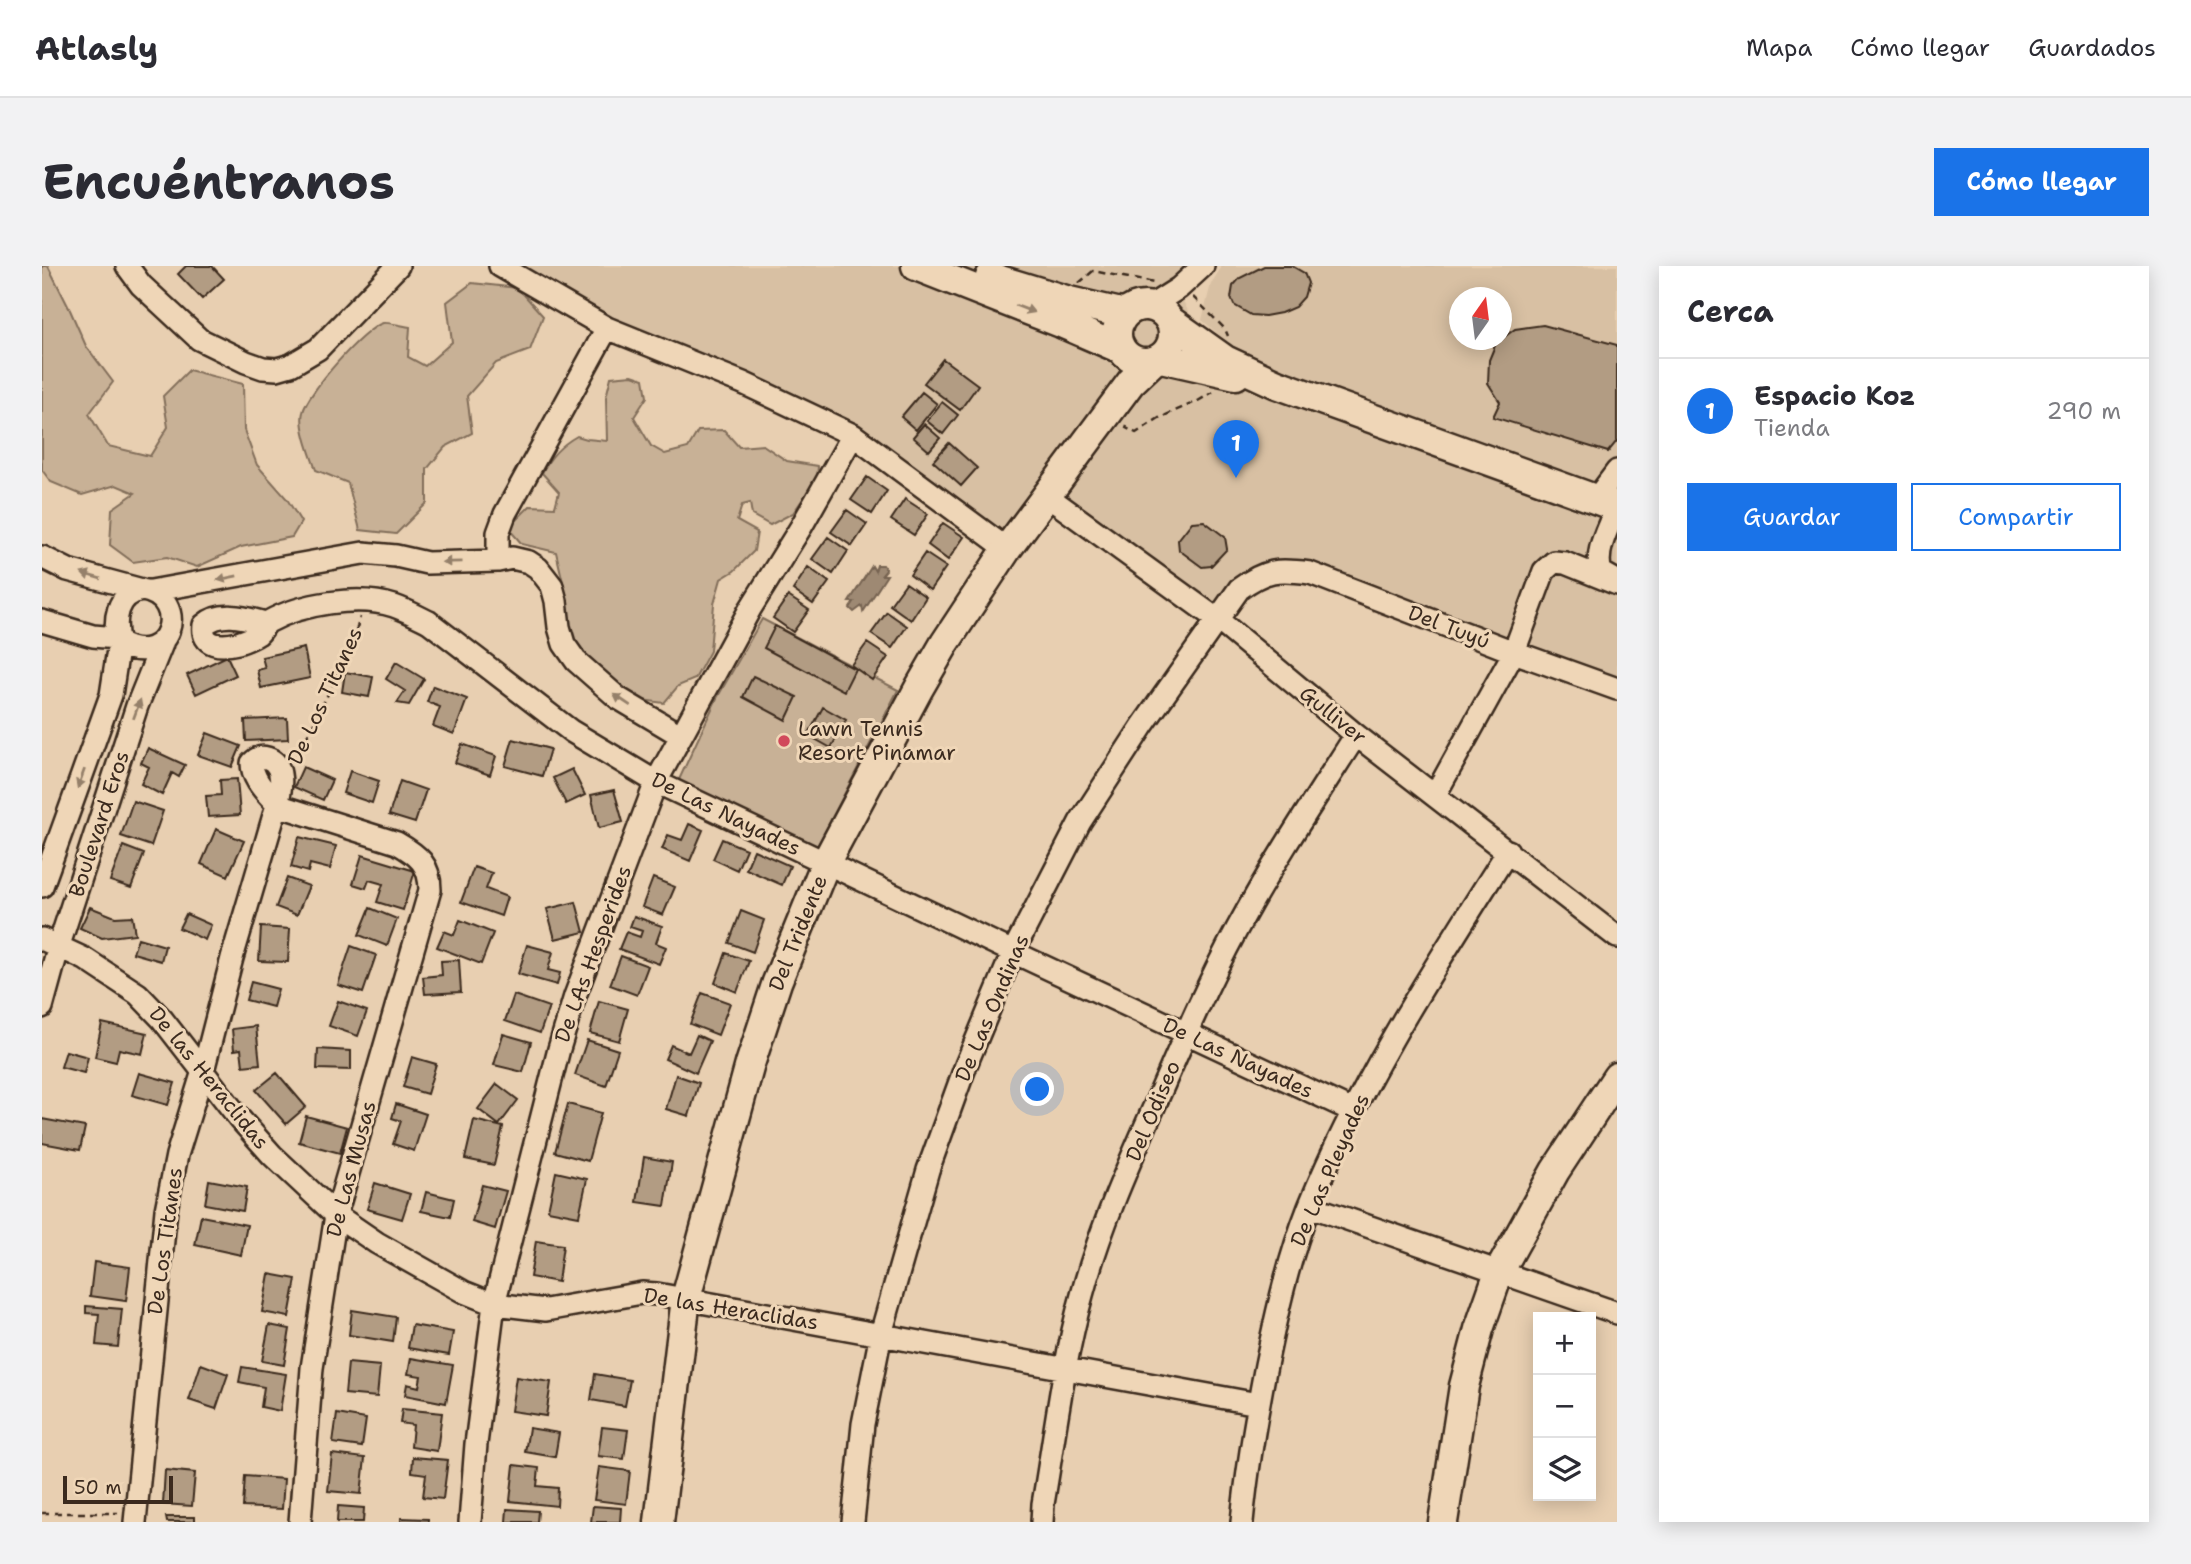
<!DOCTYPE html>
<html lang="es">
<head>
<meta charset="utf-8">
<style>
  body { margin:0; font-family:"Shantell Sans",sans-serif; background:#f2f2f3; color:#2b2b33 }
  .controls { position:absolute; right:21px; bottom:21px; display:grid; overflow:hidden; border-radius:0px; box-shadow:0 4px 18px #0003 }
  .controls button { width:63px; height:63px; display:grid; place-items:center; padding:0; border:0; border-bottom:2px solid #e1e1e2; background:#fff; color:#2b2b33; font:35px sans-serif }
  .compass { position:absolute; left:1407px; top:21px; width:63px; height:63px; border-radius:50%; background:#fff; box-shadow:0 4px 18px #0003; rotate:14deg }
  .scale { position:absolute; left:21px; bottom:18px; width:110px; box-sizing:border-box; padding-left:7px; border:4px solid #3b2a1e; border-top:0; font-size:19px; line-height:24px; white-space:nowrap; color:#3b2a1e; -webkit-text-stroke:5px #efd6b7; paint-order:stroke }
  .you { position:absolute; left:996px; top:824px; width:24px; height:24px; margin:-18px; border:5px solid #fff; border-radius:50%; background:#1a73e8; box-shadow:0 0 0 10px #1a73e833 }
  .badge { display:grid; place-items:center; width:46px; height:46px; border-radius:50%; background:#1a73e8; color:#fff; font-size:23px; font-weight:700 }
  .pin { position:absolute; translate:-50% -58px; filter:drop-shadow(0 2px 4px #0008) }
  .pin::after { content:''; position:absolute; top:37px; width:24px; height:21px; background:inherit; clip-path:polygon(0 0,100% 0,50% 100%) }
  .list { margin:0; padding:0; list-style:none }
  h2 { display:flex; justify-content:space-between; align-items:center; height:91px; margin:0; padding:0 28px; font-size:30px }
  h2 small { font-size:23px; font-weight:400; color:#7c7c81 }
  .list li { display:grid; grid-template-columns:46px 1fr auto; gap:21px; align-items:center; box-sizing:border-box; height:105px; padding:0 28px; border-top:2px solid #e1e1e2 }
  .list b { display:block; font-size:26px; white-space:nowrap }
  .list p { margin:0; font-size:23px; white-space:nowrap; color:#7c7c81 }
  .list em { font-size:23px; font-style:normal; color:#7c7c81 }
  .actions { display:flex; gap:14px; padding:21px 28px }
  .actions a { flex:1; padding:16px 0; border:2px solid #1a73e8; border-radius:0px; text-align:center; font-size:24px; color:#1a73e8 }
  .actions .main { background:#1a73e8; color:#fff }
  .icon { flex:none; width:38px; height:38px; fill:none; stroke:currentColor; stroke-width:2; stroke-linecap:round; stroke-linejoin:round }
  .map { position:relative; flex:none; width:1575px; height:1256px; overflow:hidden; border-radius:0px }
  header { display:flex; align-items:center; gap:42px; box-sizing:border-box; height:98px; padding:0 35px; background:#fff; border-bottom:2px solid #e1e1e2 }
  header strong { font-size:33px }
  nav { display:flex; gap:38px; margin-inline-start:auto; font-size:24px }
  .intro { display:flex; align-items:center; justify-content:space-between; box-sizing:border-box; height:168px; padding:0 42px }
  h1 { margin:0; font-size:49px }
  .button { padding:18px 32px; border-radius:0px; background:#1a73e8; color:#fff; font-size:24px; font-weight:700 }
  main { display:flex; gap:42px; padding:0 42px }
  aside { flex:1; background:#fff; border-radius:0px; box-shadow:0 4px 18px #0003 }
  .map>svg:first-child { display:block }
  .built { fill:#d8c0a3; fill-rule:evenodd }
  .green { fill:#c8b196; stroke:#826e5a; stroke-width:2 }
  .water { fill:#9e8973; stroke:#766351; stroke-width:2 }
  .building { fill:#b29c83; stroke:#3b2a1e; stroke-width:2 }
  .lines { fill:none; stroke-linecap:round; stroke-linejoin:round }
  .minor-casing { stroke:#3b2a1e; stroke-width:26 }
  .major-casing { stroke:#3b2a1e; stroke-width:33 }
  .path { stroke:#3b2a1e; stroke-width:2.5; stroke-dasharray:7 5; stroke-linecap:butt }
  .minor { stroke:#efd6b7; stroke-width:21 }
  .major { stroke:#efd6b7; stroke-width:28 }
  .oneway { fill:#95806a }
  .poi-dot { fill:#d1495b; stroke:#efd6b7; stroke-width:2.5 }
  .labels { text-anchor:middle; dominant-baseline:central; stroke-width:6; stroke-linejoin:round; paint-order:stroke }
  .street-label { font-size:21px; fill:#3b2a1e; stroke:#efd6b7 }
  .poi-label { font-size:21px; fill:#3b2a1e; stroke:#efd6b7; text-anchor:start }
</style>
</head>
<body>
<header>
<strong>Atlasly</strong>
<nav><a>Mapa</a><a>Cómo llegar</a><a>Guardados</a></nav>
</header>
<div class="intro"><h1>Encuéntranos</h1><a class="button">Cómo llegar</a></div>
<main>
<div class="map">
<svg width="1575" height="1256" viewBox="0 0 1575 1256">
  <rect width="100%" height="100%" fill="#e8cfb1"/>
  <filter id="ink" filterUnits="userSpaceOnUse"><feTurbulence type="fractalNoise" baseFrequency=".0143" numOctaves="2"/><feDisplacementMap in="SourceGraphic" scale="14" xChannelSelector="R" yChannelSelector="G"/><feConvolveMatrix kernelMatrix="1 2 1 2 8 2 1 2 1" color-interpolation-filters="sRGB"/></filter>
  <g filter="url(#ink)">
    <path class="built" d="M458 0H1168L1140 33 1150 53 1235 118 1244 107 1198 87 1160 54 1169 18 1180 0H1575V423L1238 304 1176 354 1005 230 965 283 833 183ZM1418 32H1460V74H1418Z"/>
    <path class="green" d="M0 0H6L28 44 44 80 71 116 47 148 66 180 108 190 126 161 121 130 147 104 201 118 202 164 215 199 245 233 259 256 250 271 199 281 155 301 125 291 91 296 68 279 70 243 93 227 74 219 40 229 9 216 0 204Z
      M430 17 476 22 501 50 488 84 454 97 425 130 430 167 403 181 385 203V237L354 268 318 264 306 217 274 204C269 190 257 160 261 146 266 126 322 62 341 57 348 56 361 60 368 61L366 91 383 100 410 76 405 36Z
      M590 109 602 113 605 131 592 151 609 180 623 188 646 182 656 165 682 164 697 181 721 179 745 195 776 200 775 213 751 247 728 259 710 249 708 237 700 239 695 255 715 266 712 285 692 305 679 313 672 338 668 385 653 413 636 420 622 437 600 434 568 417 542 393 525 368 523 325 514 286 480 278 466 262 488 240 513 241 517 226 500 207C508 190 519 179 535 170L545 173 565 175 564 131 569 111Z
      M720 353 856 424 775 581 635 518 675 432Z"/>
    <path class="water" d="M835 299H841L844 304 840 309H845L821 346 820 340 812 346 808 342 812 336H807L830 300 833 305Z"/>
    <path class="building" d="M144 0H170L182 13 160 33 136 8Z
      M1222 0H1250L1262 7 1266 17 1262 31 1253 41 1239 47 1223 50 1209 49 1192 39 1189 32 1191 20 1198 12Z
      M1501 59 1575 79V175L1566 186 1451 151 1458 136 1446 117 1447 94 1454 77 1473 63Z
      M901 93 936 119 918 144 882 117Z
      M880 126 895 138 874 164 859 151Z
      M900 136 916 149 901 168 885 155Z
      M882 158 898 172 887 185 871 171Z
      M907 177 935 202 919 220 891 195Z
      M825 211 845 225 830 248 809 234Z
      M863 233 886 248 872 269 849 254Z
      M805 244 825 258 810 280 789 266Z
      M1162 255 1183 271 1185 283 1169 300 1160 301 1137 284 1136 274 1150 256Z
      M901 257 922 271 906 294 886 279Z
      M786 271 806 285 791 308 770 293Z
      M883 287 904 301 888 324 868 309Z
      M766 301 787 316 771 338 751 324Z
      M864 317 884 331 869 354 848 339Z
      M746 330 767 344 751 366 731 352Z
      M845 346 865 360 850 382 829 368Z
      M733 360 813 403 802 425 722 382Z
      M825 377 846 391 830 414 809 399Z
      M262 382 268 412 219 422 215 404 223 402 220 391Z
      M185 390 194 409 154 428 145 409Z
      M354 396 382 413 367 439 355 437 363 425 344 413Z
      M303 406 331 411 327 431 300 426Z
      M711 410 755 431 744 454 701 431Z
      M391 420 425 433 412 468 391 460 398 441 385 436Z
      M781 441 804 454 789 482 766 469Z
      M245 452 246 473 204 475 203 454Z
      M165 467 199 480 190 501 156 489Z
      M471 473 508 483 500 510 463 500Z
      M420 478 454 490 448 509 413 497Z
      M106 482 143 499 137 511 130 507 120 529 99 518 107 501 99 497Z
      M261 501 290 514 281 534 252 521Z
      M530 503 543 529 524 538 511 512Z
      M308 505 337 515 330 537 301 527Z
      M195 513 198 549 166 551 164 530 179 529 178 514Z
      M358 515 384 524 373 557 347 549Z
      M572 524 581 556 557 562 549 529Z
      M91 535 121 545 109 580 79 570Z
      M647 558 661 564 648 595 620 583 626 569 640 574Z
      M174 563 202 575 186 610 159 598Z
      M257 571 294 580 288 603 268 598 266 606 249 601Z
      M680 573 704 583 695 604 671 593Z
      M81 580 102 588 89 622 68 615Z
      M712 584 748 600 740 619 704 603Z
      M320 589 373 605 361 644 335 636 341 618 327 614 324 622 311 618Z
      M432 601 450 607 444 623 465 631 459 650 419 636Z
      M245 612 267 620 255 649 234 641Z
      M611 612 633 621 621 649 600 641Z
      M534 636 542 666 513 673 505 643Z
      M48 641 73 651 90 650 93 668 60 672 38 662Z
      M328 642 355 653 345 680 317 669Z
      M699 645 722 654 711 686 687 677Z
      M144 648 169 659 163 674 137 662Z
      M592 650 620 660 614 677 624 681 617 698 577 683 584 666 598 671 600 665 588 661Z
      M418 654 451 667 439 698 395 681 402 665 412 669Z
      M219 661 248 663 246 696 217 695Z
      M96 672 123 680 119 695 91 687Z
      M485 679 511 686 506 704 518 707 515 719 476 708Z
      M309 680 334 689 321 727 296 719Z
      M684 687 707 695 695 726 673 717Z
      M579 690 606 700 595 729 568 719Z
      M417 694 419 726 383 728 381 711 400 709 399 695Z
      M209 716 236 723 231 741 204 734Z
      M660 727 688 737 676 769 648 758Z
      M472 729 507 741 498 767 463 755Z
      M296 735 325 745 316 770 287 760Z
      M557 735 586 743 577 775 548 767Z
      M60 757 105 767 100 788 77 783 74 796 53 791Z
      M214 760 218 798 201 800 199 783 192 784 190 763Z
      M461 768 489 776 481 806 452 799Z
      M655 769 668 775 654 807 623 793 629 779 647 787Z
      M545 774 576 784 564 820 533 809Z
      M276 783 309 785V804L275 803Z
      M24 785 46 791 42 807 19 801Z
      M370 791 394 798 385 828 361 821Z
      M97 807 133 817 126 839 90 829Z
      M235 807 264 841 244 858 214 824Z
      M634 809 657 817 647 850 624 843Z
      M455 818 476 834 457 859 436 843Z
      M354 838 384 848 372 885 351 878 359 855 350 852Z
      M526 838 559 847 546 895 513 886Z
      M264 850 305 861 298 887 257 876Z
      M0 853 43 861 38 884 0 877Z
      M432 854 461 861 452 899 423 893Z
      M602 891 630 896 623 940 595 936Z
      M514 906 545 913 537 950 506 944Z
      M167 914 205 921 201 945 163 938Z
      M333 917 368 928 360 953 325 943Z
      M440 919 464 925 453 963 430 956Z
      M384 926 412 933 408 951 379 945Z
      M159 950 205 959 199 989 153 979Z
      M494 975 521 979 516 1016 488 1011Z
      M52 996 88 1001 84 1035 48 1030Z
      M227 1008 254 1013 247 1051 220 1046Z
      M44 1040 80 1043 76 1081 54 1079 57 1048 44 1047Z
      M310 1044 354 1051 351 1076 307 1069Z
      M227 1059 248 1063 242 1099 220 1095Z
      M370 1059 411 1066 407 1089 366 1082Z
      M369 1092 411 1099 404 1137 363 1129 365 1118 377 1121 379 1110 366 1108Z
      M306 1097 338 1100 335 1131 303 1128Z
      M159 1098 186 1108 174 1143 147 1134Z
      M200 1101 244 1108 238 1145 219 1141 222 1121 197 1116Z
      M553 1108 588 1114 583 1140 549 1134Z
      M474 1111 509 1116 504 1150 469 1145Z
      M360 1143 400 1147 395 1185 369 1181 371 1159 358 1157Z
      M295 1148 324 1153 320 1181 291 1177Z
      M560 1161 586 1164 582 1193 556 1190Z
      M487 1162 517 1167 513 1191 483 1186Z
      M290 1188 323 1192 319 1228 286 1225Z
      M371 1191 406 1194 401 1233 381 1231 384 1208 370 1206Z
      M472 1199 497 1202 495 1220 516 1222 515 1240 468 1235Z
      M557 1201 588 1205 584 1238 552 1234Z
      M123 1204 153 1207 150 1240 121 1238Z
      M203 1210 242 1213 240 1243 201 1241Z
      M296 1240 322 1242 321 1256H295Z
      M551 1240 579 1242 578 1256H549Z
      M465 1243 496 1245 495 1256H464Z
      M124 1251H153V1256H125Z
      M359 1252 386 1253V1256H359Z"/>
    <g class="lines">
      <g class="minor-casing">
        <path id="minor" d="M85 0 99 19 157 73 204 96 221 102 235 103 249 99 276 83 356 0
          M458 0 565 62 701 117 811 169 965 283
          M1107 41 1137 22 1161 0
          M1005 230 1176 354 1314 469 1575 671
          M1554 233 1575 205
          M0 291 26 304 100 324
          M456 295V267L463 248 565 62
          M1573 314 1559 306C1552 286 1567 259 1575 241
          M100 324C150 332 128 406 77 377 71 355 74 328 100 324Z
          M109 325 321 287 354 290 385 297 456 295 470 292 487 296 496 302 510 320 514 335 517 361 522 378 534 395 576 432 638 469
          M0 355 51 370 75 372
          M224 357C204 352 179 344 162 359 159 381 180 381 196 377 202 375 210 372 216 368 220 365 222 359 226 356 258 338 317 328 352 340 364 344 375 350 387 356L529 465 614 516 971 686 1311 845
          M1393 529 1472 386 1502 305 1512 296 1523 297 1575 318
          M235 539 355 577C376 589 388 598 388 624L294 949 270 1102 258 1256
          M0 620 69 429 77 377
          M0 673 43 693 96 728 120 753 197 852 230 889 294 949 335 977 422 1026 452 1038 504 1044 600 1027 615 1028 1216 1138
          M0 741 17 679 95 440 120 378
          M1268 940 1575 1047
          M93 1256 124 944 135 889 161 805 190 692 235 539C239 525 244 498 225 492 218 490 215 492 210 497 210 514 225 527 235 539
          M428 1256 434 1178 452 1038 517 783 533 730 614 516 708 343 759 261 811 169
          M811 1256 821 1158 839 1068 886 904 924 799 971 686 1038 556 1101 459 1197 323C1224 303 1236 303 1268 307L1472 386 1575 423
          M1000 1256 1001 1238C1013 1168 1021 1097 1040 1029 1057 965 1085 902 1112 841 1138 781 1164 720 1195 663 1231 596 1273 533 1314 469
          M1200 1256C1205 1203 1214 1151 1224 1099 1235 1045 1247 992 1267 941 1318 815 1394 699 1466 585"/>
      </g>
      <g class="major-casing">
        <path id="major" d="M874 0 1019 57 1079 83
          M948 11 1027 35 1083 48
          M1075 68a28 28 0 1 1 56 0a28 28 0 1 1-56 0Z
          M1127 54 1183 94 1235 118 1575 241
          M1119 92 1194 109
          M617 1256 644 1032 708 798 735 716 784 596 877 422 903 377 965 283 1089 116 1110 96
          M1401 1256 1422 1120 1437 1063 1457 1006 1513 905 1575 811"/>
      </g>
      <path class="path" d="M1037 17 1051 5 1112 17
        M1151 31 1183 63 1186 70
        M1085 159 1084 162 1094 167 1117 152 1156 135 1171 126
        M253 495 310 379 318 351
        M0 1247H76"/>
      <use href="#minor" class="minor"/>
      <use href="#major" class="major"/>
    </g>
    <defs><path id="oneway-solid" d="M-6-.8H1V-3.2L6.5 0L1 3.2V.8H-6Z" transform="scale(1.75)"/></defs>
    <g class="oneway">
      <use href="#oneway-solid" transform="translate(983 43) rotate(21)"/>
      <use href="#oneway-solid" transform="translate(410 296) rotate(179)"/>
      <use href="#oneway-solid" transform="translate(49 310) rotate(-164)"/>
      <use href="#oneway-solid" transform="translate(185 312) rotate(168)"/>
      <use href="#oneway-solid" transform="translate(580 434) rotate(-146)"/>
      <use href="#oneway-solid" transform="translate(95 443) rotate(-70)"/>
      <use href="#oneway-solid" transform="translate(39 513) rotate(110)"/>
    </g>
  </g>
  <circle class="poi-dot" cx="742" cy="475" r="7"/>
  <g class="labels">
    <g class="street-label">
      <text transform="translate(1407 361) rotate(21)">Del Tuyú</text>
      <text transform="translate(283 430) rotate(-65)">De Los Titanes</text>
      <text transform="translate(1291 449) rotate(39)">Gulliver</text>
      <text transform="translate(684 548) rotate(26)">De Las Nayades</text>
      <text transform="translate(57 558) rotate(-72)">Boulevard Eros</text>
      <text transform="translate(756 667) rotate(-68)">Del Tridente</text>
      <text transform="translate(551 688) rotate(-70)">De LAs Hesperides</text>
      <text transform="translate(950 742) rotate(-67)">De Las Ondinas</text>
      <text transform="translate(1196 792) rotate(25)">De Las Nayades</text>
      <text transform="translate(167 812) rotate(51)">De las Heraclidas</text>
      <text transform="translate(1111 845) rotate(-67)">Del Odiseo</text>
      <text transform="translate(309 903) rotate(-75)">De Las Musas</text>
      <text transform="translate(1288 904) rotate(-66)">De Las Pleyades</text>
      <text transform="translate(123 975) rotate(-82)">De Los Titanes</text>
      <text transform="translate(689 1043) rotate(9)">De las Heraclidas</text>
    </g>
    <g class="poi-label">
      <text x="756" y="463">Lawn Tennis<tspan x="756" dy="24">Resort Pinamar</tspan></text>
    </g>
  </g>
</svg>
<div class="controls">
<button>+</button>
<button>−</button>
<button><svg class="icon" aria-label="layers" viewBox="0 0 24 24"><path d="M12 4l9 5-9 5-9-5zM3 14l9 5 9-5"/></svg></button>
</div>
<svg class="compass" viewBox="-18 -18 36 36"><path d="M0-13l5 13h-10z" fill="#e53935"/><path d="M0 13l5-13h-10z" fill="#7c7c81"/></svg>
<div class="scale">50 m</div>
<div class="you"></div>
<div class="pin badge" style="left:1194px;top:212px">1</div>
</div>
<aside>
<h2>Cerca<small></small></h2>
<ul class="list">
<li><span class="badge">1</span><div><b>Espacio Koz</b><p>Tienda</p></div><em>290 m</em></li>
</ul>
<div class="actions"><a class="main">Guardar</a><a>Compartir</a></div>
</aside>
</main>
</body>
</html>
